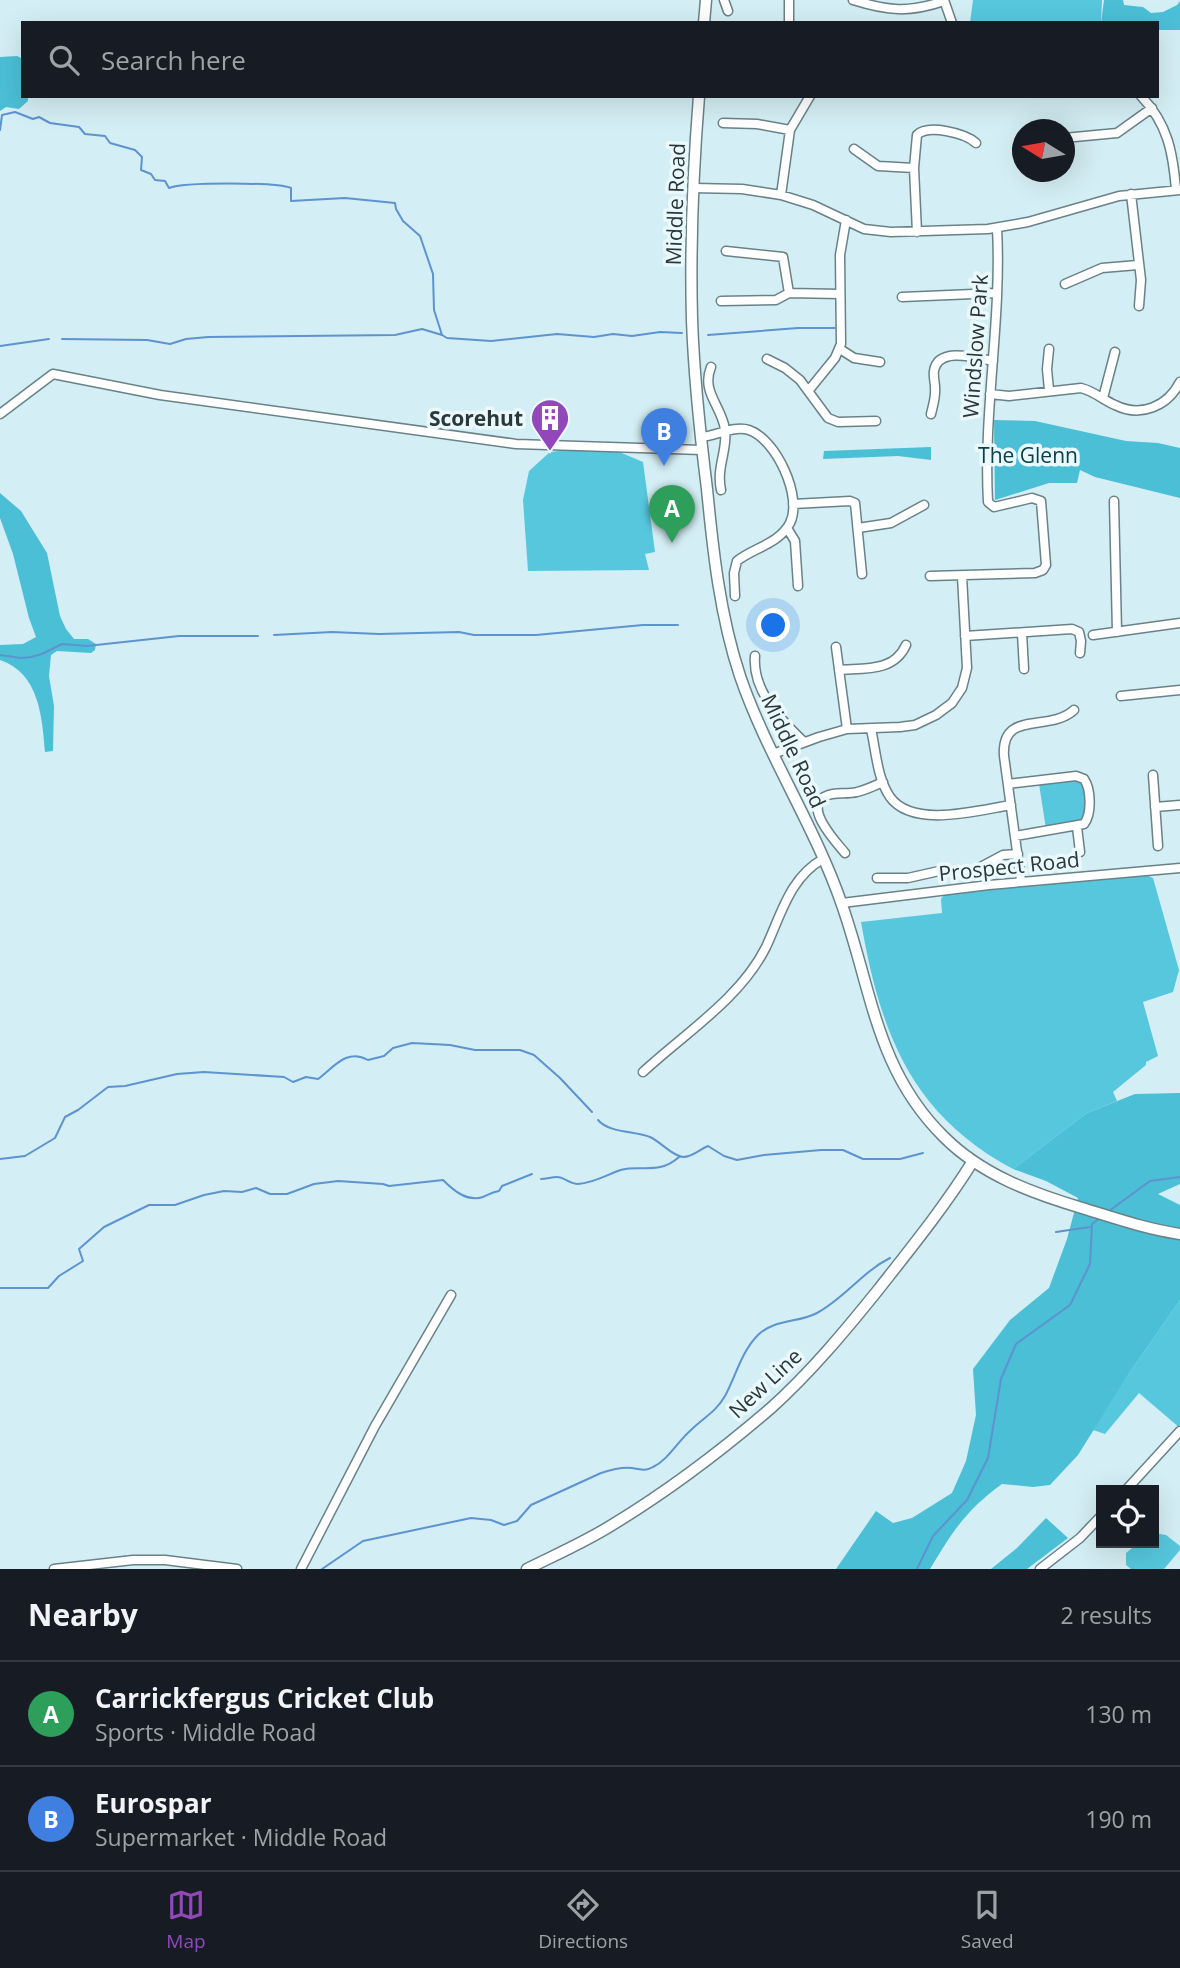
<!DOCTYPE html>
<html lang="en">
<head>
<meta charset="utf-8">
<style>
  body { margin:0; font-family:"Open Sans",sans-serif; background:#20242c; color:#f1f3f6 }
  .controls { position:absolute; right:21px; bottom:21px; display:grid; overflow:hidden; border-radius:0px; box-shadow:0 7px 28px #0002 }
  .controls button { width:63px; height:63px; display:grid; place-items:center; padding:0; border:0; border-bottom:2px solid #363941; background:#171b24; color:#f1f3f6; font:35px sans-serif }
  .compass { position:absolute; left:1012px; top:119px; width:63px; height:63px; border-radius:50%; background:#171b24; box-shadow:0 7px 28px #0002; rotate:281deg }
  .you { position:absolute; left:774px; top:626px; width:24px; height:24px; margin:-18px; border:5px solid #fff; border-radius:50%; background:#1a73e8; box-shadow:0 0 0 10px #1a73e833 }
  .badge { display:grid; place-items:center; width:46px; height:46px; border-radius:50%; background:#9248bb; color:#fff; font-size:23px; font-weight:700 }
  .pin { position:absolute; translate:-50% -58px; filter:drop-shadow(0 2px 4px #0008) }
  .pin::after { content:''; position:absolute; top:37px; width:24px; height:21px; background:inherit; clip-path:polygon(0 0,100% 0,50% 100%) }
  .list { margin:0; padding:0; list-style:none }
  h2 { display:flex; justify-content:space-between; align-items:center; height:91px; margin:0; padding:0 28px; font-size:30px }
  h2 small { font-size:23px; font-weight:400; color:#9ea1a6 }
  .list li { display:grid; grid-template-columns:46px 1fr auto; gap:21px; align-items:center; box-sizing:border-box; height:105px; padding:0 28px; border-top:2px solid #363941 }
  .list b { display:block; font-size:26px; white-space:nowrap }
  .list p { margin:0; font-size:23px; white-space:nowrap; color:#9ea1a6 }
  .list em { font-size:23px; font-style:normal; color:#9ea1a6 }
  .icon { flex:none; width:38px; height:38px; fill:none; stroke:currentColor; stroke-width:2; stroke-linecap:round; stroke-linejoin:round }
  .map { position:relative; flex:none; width:1180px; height:1569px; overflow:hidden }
  .search { position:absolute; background:#171b24; box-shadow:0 7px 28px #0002; left:21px; right:21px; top:21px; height:77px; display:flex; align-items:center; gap:18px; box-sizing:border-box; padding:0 24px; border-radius:0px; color:#9ea1a6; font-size:26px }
  .sheet { height:301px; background:#171b24 }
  nav { display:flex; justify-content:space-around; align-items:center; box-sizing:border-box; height:98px; border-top:2px solid #363941; background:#171b24; font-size:19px; color:#9ea1a6 }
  nav a { display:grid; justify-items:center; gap:4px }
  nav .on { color:#9248bb }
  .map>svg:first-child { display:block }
  .green { fill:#56c7dd }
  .forest { fill:#4bbfd6 }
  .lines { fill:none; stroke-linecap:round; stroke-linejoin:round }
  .stream { stroke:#5d93cf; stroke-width:2 }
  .minor-casing { stroke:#698288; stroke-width:11 }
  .major-casing { stroke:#698288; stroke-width:13 }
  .minor { stroke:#fff; stroke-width:8 }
  .major { stroke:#fff; stroke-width:10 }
  .labels { text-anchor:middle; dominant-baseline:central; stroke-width:7; stroke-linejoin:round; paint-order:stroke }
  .street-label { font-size:21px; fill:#2c3739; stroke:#e9f9fd }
  .poi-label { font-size:21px; font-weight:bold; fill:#2c3739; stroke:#e9f9fd; text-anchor:end }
  .park-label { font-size:21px; fill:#094049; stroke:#e9f9fd }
</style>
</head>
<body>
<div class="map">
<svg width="1180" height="1569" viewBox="0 0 1180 1569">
  <rect width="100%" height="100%" fill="#d3eef4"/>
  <path class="green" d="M973 0H1102L1101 23H970Z
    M584 448 617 451 643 462 655 552 645 554 649 570 528 571 523 500 529 471 550 452Z
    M1077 779 1085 785V815L1082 822 1046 829 1039 784Z
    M1144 874 1153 878 1179 970 1173 992 1143 1002 1158 1056 1146 1062V1065L1113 1092 1117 1101 1087 1113 1013 1169C910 1114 880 1031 861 922L942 913 941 899 945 894Z
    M1180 1300V1428L1139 1393 1105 1434 1093 1430 1130 1372Z
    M1154 1533 1166 1535 1180 1546V1550L1164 1569H1131L1126 1565V1553L1138 1543H1154Z"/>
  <path class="forest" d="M1104 0H1123L1124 5 1143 7 1151 13 1163 12 1177 5 1180 1V30H1157V23H1101Z
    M17 56 23 59V96H28V101L19 109 6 107 0 111V57Z
    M994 420 1035 421 1126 441 1158 443 1180 448V498L1095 477 1080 470 1077 483H1049L995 500Z
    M931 447V460L898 456 823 459 824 451Z
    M0 493 21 511 47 553 60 616 66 629 74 639H88L96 644 95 650 91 653 57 651 51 655 49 676 54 706 53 751 45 752C42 716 39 673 0 660V645L23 644 36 637 29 618 13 554 0 518Z
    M1180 1093V1184L1158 1194 1180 1205V1300L1130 1372 1078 1455 1050 1485 1033 1487 1002 1484C966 1510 953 1531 930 1569H836L876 1511 893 1523 912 1518 952 1493 966 1461 976 1415 973 1369 1010 1320 1049 1288 1067 1239 1078 1198 1046 1181 1013 1169 1087 1113 1135 1094Z
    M1046 1518 1068 1538 1027 1569H991L1017 1548Z"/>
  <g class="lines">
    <path class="stream" d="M0 130 2 115 15 112 33 119 39 117 50 123 79 127 85 134 105 136 110 143 135 150 142 157 141 170 151 174 155 180 165 181 169 188C183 182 276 182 291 188V201L345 198 395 203 396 209 403 221 420 236 433 274 434 310 442 335 447 338 491 341 557 334 594 337 613 334 632 336 660 332 682 333
      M708 335 798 328H835
      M62 339 147 340 170 344 186 339 208 337 395 335 422 329 442 335
      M0 346 49 339
      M274 635 332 632 379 634 459 632 474 635H536L643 625H678
      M0 655 21 658 31 657 42 654 62 644 87 646 179 636H258
      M598 1120C609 1133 635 1131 650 1137 661 1142 672 1156 683 1157 693 1157 700 1149 708 1146L724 1156 737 1160 764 1155 821 1150H843L863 1159H900L923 1153
      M0 1159 25 1156 55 1138 65 1117 78 1110 108 1087 125 1086 177 1074 204 1072 284 1077 293 1082 306 1077 318 1079C334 1067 347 1048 368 1060L384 1056 393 1048 412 1043 450 1045 475 1050H520L534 1055 560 1078 592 1112
      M541 1179C546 1179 552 1177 557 1177 564 1177 570 1184 578 1184 592 1183 603 1177 615 1172 637 1162 657 1177 679 1157
      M1109 1211 1150 1181 1180 1177
      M1056 1232 1090 1227
      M0 1288H48L59 1276 83 1261 79 1249 104 1227 149 1205H175L204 1195 224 1191 242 1192 256 1188 270 1194H287L314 1184 338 1181 383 1184 389 1186 443 1180C454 1191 467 1202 483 1197 490 1194 492 1192 499 1191L502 1186 532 1174
      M322 1569 363 1541 471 1518 491 1520 504 1525 517 1521 531 1505 601 1473C610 1470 621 1467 632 1468 641 1469 644 1472 653 1467 668 1460 678 1441 691 1430 703 1418 716 1412 725 1396 736 1376 741 1352 758 1335 774 1319 798 1323 817 1313 845 1298 862 1272 890 1258
      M917 1569 933 1536 967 1500 988 1458 1001 1379 1016 1344 1070 1305 1090 1264 1092 1224 1099 1219"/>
    <g class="minor-casing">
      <path id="minor" d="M724 0 728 11
        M789 0V23
        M853 0C888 11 909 13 944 1
        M944 0 952 23
        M1141 96C1168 124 1173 153 1176 190
        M723 123 757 124 790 130
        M1064 138 1117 133 1152 108
        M854 149 878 166 914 168
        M693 188 742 189 781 195 813 205 864 229 891 232 988 229 1028 222 1119 196 1180 190
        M1131 194 1141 280 1139 306
        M781 195 790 130 810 96
        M917 232 914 168 917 135C928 124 965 133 976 143
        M1065 284 1102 268 1138 265
        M789 293 840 294
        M902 297 997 293
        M721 301 776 300 789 293 783 257 726 251
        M840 349 854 358 880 362
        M1049 349 1047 369 1049 390
        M767 359 785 368 800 380 828 418 838 422 876 421
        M711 367C701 392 721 405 725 429 728 450 716 467 721 490
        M809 390 835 358 841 344 840 255 846 220
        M990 394 1009 396 1081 388C1094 391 1103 400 1115 405 1141 418 1168 406 1180 382
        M1103 398 1115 352
        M0 414 53 374 160 395 516 444 702 450
        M931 414C933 405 936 397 935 387 935 382 933 376 934 371 938 346 977 358 993 361
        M701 437C716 436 734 425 749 430 776 439 803 497 790 523 779 544 753 548 737 561L734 573 735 596
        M1114 501 1117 632
        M793 504 850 501 855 503 862 574
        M787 528 795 541 798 586
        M858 528 891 523 924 505
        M930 576 1035 573 1043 570 1046 565 1041 501 1032 498 994 507 988 502C983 410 1002 320 997 228
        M1022 633 1024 669
        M1093 635 1180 623
        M965 636 1072 629 1079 632 1081 641 1080 653
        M836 647 847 729
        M755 656C752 691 781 720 804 742
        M839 670C865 668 894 672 906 645
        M1121 696 1180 690
        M871 729C876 751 877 778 890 797 913 829 979 810 1011 805
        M773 754 819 737 847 729 900 727 915 725 936 715 952 703 962 688 967 668 962 576
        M1153 775 1158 846
        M1008 784 1076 776 1084 779C1091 789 1092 814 1084 824L1015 836
        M1155 807 1180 805
        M1077 827 1080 852
        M845 853C836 842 804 808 824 797 833 791 846 795 857 792 866 790 874 786 883 782
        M877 878H908L939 871H973L1003 855 1018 854
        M1021 881 1004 756C1001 709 1049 733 1074 710
        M842 903 989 885 1180 868
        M643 1072C685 1033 740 999 766 947 781 915 790 877 823 859
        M1126 1490 1180 1431
        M54 1569 133 1560H165L237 1569
        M301 1569 375 1426 451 1295
        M1040 1569 1080 1538 1101 1516"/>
    </g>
    <g class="major-casing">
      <path id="major" d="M704 23 706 0
        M699 96C693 171 690 245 692 320 694 377 700 433 707 489 713 551 720 616 740 676 767 755 815 826 842 905 872 990 876 1070 944 1137 982 1175 1032 1193 1082 1208 1115 1218 1146 1229 1180 1234
        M527 1569C555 1555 585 1542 612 1525 668 1491 721 1451 771 1408 810 1373 845 1331 878 1290 911 1248 945 1206 973 1161"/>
    </g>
    <use href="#minor" class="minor"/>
    <use href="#major" class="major"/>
  </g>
  <defs>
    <g id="building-pin" transform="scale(2.0125)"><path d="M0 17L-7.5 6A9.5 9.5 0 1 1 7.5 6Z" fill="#9248bb" stroke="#e9f9fd"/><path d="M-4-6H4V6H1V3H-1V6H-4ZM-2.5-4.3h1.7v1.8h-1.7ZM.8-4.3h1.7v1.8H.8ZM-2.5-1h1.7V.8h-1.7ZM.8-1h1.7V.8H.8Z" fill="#fff"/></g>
  </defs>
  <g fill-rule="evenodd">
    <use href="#building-pin" x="550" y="418"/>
  </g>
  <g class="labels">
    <g class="street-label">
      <text transform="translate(675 204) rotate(-88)">Middle Road</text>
      <text transform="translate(975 346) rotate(-86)">Windslow Park</text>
      <text transform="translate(794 751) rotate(65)">Middle Road</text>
      <text transform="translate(1009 866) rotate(-6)">Prospect Road</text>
      <text transform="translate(765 1383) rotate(-43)">New Line</text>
    </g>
    <g class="poi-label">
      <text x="523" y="418">Scorehut</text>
    </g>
    <g class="park-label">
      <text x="1028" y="455">The Glenn</text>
    </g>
  </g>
</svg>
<div class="controls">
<button><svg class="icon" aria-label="locate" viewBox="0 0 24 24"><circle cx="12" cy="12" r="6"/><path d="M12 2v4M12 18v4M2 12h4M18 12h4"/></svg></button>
</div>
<svg class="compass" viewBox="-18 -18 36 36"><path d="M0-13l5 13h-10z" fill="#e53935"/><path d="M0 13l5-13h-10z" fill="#9ea1a6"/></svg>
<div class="you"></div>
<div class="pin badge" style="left:672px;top:543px;background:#2e9e5b">A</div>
<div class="pin badge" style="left:664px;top:466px;background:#3f7fe0">B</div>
<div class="search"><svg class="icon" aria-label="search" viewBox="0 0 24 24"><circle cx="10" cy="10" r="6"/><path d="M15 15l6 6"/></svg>Search here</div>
</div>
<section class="sheet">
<h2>Nearby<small>2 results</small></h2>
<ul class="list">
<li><span class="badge" style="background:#2e9e5b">A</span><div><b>Carrickfergus Cricket Club</b><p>Sports · Middle Road</p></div><em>130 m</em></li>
<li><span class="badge" style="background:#3f7fe0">B</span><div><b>Eurospar</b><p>Supermarket · Middle Road</p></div><em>190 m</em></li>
</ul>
</section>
<nav>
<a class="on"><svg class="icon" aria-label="map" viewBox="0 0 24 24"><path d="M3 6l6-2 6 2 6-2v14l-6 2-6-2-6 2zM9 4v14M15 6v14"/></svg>Map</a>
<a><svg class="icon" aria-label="directions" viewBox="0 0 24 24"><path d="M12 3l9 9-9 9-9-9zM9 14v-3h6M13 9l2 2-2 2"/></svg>Directions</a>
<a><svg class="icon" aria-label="saved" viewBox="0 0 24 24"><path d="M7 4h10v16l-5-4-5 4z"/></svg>Saved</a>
</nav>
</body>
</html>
